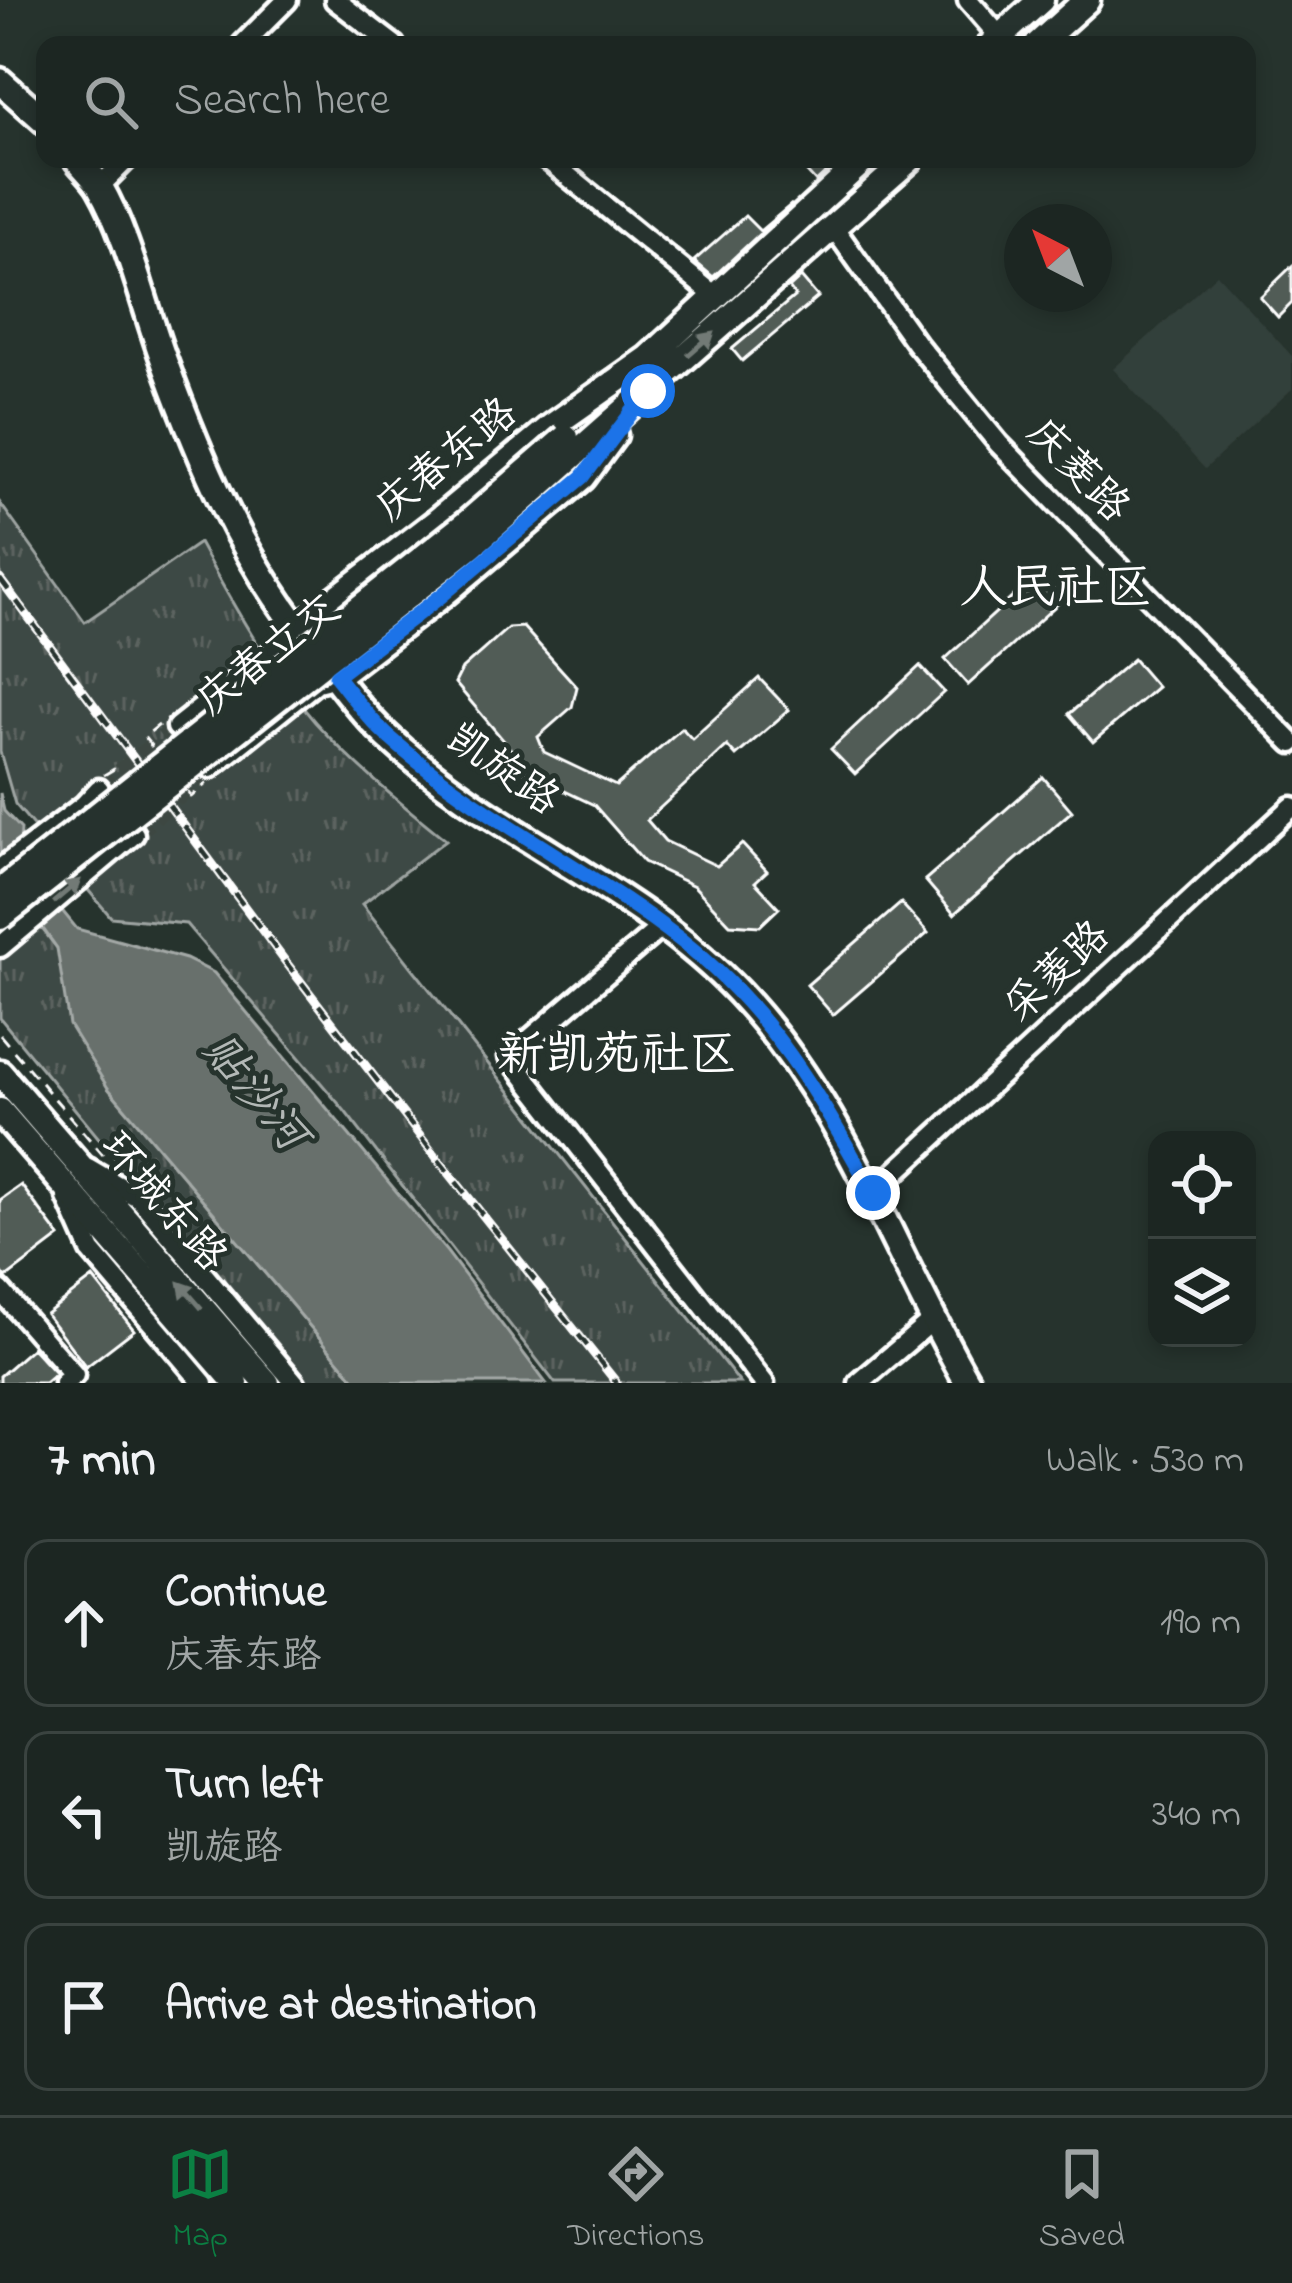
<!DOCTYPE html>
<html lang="en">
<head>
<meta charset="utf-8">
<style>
  body { margin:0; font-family:"Indie Flower","LXGW WenKai TC",sans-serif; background:#252e2a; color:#f1f3f6 }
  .controls { position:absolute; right:36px; bottom:36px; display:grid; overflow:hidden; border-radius:24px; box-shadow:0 6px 18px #0003 }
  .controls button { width:108px; height:108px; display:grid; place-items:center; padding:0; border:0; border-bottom:3px solid #3a4340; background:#1c2622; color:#f1f3f6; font:60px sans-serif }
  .compass { position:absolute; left:1004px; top:204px; width:108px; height:108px; border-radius:50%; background:#1c2622; box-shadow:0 6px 18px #0003; rotate:318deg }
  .stop { position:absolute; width:36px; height:36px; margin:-27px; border:9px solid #1a73e8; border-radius:50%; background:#fff }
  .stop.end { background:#1a73e8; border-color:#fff; box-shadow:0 3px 12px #0008 }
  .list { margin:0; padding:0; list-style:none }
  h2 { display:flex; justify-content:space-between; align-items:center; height:156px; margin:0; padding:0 48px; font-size:51px }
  h2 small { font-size:39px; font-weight:400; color:#a0a5a5 }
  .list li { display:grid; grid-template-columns:78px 1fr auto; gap:36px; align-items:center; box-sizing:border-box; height:168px; margin:0 24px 24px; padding:0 24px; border:3px solid #3a4340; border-radius:24px }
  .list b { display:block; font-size:45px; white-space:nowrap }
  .list p { margin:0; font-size:39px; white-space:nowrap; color:#a0a5a5 }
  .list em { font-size:39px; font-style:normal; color:#a0a5a5 }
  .icon { flex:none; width:66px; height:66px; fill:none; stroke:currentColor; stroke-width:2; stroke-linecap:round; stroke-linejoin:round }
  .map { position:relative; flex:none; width:1292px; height:1383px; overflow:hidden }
  .search { position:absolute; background:#1c2622; box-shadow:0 6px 18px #0003; left:36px; right:36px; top:36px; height:132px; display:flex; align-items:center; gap:30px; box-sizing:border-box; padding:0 42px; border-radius:24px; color:#a0a5a5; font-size:45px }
  .sheet { height:732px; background:#1c2622 }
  nav { display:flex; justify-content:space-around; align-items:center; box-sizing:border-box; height:168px; border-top:3px solid #3a4340; background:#1c2622; font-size:33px; color:#a0a5a5 }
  nav a { display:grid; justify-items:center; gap:6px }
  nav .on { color:#0b8043 }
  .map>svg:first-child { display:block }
  .built { fill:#333f3a }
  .grass { fill:url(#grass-tufts); stroke:#9ea4a2; stroke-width:3 }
  .water { fill:#67706c; stroke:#a4a9a7; stroke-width:3 }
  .building { fill:#515c57; stroke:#fff; stroke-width:3 }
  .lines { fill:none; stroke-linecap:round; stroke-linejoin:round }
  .minor-tunnel { stroke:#3c4742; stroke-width:18; stroke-dasharray:18 9; stroke-linecap:butt }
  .minor-casing { stroke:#fff; stroke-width:27 }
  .major-casing { stroke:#fff; stroke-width:33 }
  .path { stroke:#fff; stroke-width:3; stroke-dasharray:12 9; stroke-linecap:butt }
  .minor { stroke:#26332d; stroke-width:18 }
  .major { stroke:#26332d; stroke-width:24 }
  .rail-casing { stroke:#fff; stroke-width:9 }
  .rail { stroke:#26332d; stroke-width:4.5; stroke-dasharray:14; stroke-linecap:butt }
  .major-bridge-casing { stroke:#fff; stroke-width:33; stroke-linecap:butt }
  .major-bridge { stroke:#26332d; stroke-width:24 }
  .oneway { fill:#727a76 }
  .route { stroke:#1a73e8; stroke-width:15 }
  .labels { text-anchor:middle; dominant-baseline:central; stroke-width:10; stroke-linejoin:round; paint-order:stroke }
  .street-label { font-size:42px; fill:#fff; stroke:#26332d }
  .water-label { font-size:45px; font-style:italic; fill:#b3b8b6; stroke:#26332d }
  .quarter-label { font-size:48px; fill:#fff; stroke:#26332d }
</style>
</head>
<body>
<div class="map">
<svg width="1292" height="1383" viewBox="0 0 1292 1383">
  <defs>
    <pattern id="grass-tufts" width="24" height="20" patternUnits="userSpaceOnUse" patternTransform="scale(3)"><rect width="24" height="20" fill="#3e4944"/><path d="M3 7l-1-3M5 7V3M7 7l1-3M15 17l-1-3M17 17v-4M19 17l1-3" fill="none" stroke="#5b6460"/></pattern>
  </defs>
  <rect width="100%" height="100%" fill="#26332d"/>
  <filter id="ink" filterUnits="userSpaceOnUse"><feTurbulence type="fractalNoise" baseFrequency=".00833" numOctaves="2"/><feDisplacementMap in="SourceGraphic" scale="24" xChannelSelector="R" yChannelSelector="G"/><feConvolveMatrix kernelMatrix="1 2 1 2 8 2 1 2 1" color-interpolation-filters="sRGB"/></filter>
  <g filter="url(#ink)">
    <path class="built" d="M1217 274 1292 356V389L1205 469 1113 369Z"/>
    <path class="grass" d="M0 503 85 622 199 543C233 605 268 668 315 722 355 766 400 803 446 840L362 904 740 1383H555L344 1110 186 924 111 917 15 804 0 752Z
      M40 926 57 948 108 1088 358 1383H295L144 1193 0 1018V959Z"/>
    <path class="water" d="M0 793 4 811 21 829 20 844 15 853 77 929 186 959 214 973 447 1252 546 1383H358L108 1088 69 1025 57 948 0 869Z"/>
    <path class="building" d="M795 159H841L816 182Z
      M792 204 713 277 694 261 745 216 760 231Z
      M1292 266V303L1278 317 1260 297Z
      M801 277 818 297 742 361 732 349 795 296 789 288Z
      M1038 574 1062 600 968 685 945 659Z
      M523 627 577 687 572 707 538 737 544 752 616 786 682 728 692 739 759 678 789 710 736 756 727 746 647 820 665 841 717 866 742 844 767 871 755 882 779 908 760 926 730 924 694 886 644 862 594 805 523 771 510 748 455 683 462 669 508 628Z
      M1133 659 1157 687 1093 742 1069 714Z
      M920 666 944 692 855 774 831 749Z
      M1043 777 1072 811 954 914 925 880Z
      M901 903 928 933 833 1015 807 985Z
      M21 1185 60 1237 6 1278 0 1270V1200Z
      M93 1278 134 1330 86 1367 46 1314Z
      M32 1348 55 1373 52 1377 45 1383H0V1376Z"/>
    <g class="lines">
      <path class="minor-tunnel" d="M99 789 177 727
        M134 834 210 768"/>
      <g class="minor-casing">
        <path id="minor" d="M335 0 394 45
          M968 0 1000 37
          M242 45 287 0
          M547 159 714 295
          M99 187 127 159
          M834 228 916 343 999 444 1292 743
          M177 727 282 644 298 628
          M210 768 317 682 325 680
          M0 869 84 805 99 789
          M661 927 509 1057 764 1383
          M0 947 134 834
          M88 1168 139 1198 295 1383
          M873 1193 1292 807
          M67 1197 91 1251 203 1383
          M0 1290 74 1375 64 1383
          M859 1383 933 1320"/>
      </g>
      <g class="major-casing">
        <path id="major" d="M991 45 1041 0
          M1037 45 1087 0
          M0 81 45 121
          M77 159C84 168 94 177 100 187 129 237 145 311 166 366 200 459 240 553 301 632 327 666 356 708 388 737 494 836 639 887 739 993 845 1105 892 1252 968 1383
          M637 369 865 159
          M581 449 910 159
          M298 628 436 522 552 426 649 358
          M336 676 441 596 583 477 614 435
          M0 1073 267 1383
          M0 1111 236 1383"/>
      </g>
      <path class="path" d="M152 747 144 737 159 725
        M104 775 114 769 119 776
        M188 792 191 797 207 783
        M0 1035 103 1155"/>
      <use href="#minor" class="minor"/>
      <use href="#major" class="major"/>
      <g class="rail-casing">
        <path id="rail" d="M0 579 285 961 433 1153 617 1383"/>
      </g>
      <use href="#rail" class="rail"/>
      <g class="major-bridge-casing">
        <path id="major-bridge" d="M0 892 467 523 566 437
          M0 917 480 539 581 449"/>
      </g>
      <use href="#major-bridge" class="major-bridge"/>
    </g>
    <defs><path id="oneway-solid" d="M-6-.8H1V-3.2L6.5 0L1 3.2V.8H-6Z" transform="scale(3)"/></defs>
    <g class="oneway">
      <use href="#oneway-solid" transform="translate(701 344) rotate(-41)"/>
      <use href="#oneway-solid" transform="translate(67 891) rotate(-40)"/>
      <use href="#oneway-solid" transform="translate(190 1295) rotate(-131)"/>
    </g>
  </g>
  <g class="lines" filter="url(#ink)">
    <path class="route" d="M648 391 583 477 441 596 336 676C353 697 370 721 390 738 479 817 588 868 682 941 770 1010 820 1096 873 1193"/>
  </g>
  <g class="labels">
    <g class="street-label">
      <text transform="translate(447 461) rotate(-39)">庆春东路</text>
      <text transform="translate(1077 471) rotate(46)">庆菱路</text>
      <text transform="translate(269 656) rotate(-38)">庆春立交</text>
      <text transform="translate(502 771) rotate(35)">凯旋路</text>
      <text transform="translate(1058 973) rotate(-43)">采菱路</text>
      <text transform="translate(162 1203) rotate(49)">环城东路</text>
    </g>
    <g class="water-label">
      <text transform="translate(253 1094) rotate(50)">贴沙河</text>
    </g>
    <g class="quarter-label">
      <text x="1056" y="590">人民社区</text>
      <text x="617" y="1057">新凯苑社区</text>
    </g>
  </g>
</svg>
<div class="controls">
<button><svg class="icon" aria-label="locate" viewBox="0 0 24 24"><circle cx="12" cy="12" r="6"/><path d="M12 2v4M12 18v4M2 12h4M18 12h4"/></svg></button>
<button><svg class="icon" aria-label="layers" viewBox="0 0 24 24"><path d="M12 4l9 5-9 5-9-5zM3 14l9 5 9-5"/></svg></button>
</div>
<svg class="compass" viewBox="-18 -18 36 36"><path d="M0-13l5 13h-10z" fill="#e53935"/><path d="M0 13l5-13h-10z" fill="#a0a5a5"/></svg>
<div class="stop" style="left:648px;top:391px"></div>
<div class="stop end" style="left:873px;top:1193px"></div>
<div class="search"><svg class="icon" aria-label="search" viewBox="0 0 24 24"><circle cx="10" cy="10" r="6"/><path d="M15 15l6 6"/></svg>Search here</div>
</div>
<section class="sheet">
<h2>7 min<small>Walk · 530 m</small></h2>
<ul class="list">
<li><svg class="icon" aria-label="ahead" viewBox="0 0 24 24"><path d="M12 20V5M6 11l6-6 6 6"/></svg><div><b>Continue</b><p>庆春东路</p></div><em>190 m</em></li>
<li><svg class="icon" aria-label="left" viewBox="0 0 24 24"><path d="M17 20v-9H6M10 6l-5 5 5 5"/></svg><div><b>Turn left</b><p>凯旋路</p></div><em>340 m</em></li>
<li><svg class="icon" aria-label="arrive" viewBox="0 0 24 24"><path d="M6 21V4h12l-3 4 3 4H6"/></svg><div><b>Arrive at destination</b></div></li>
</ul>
</section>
<nav>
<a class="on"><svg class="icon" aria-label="map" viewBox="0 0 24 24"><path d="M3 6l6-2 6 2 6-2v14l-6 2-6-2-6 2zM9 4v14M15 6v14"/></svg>Map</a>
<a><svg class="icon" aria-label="directions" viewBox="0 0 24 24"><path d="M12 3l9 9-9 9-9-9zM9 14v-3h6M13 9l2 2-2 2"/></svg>Directions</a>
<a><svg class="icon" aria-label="saved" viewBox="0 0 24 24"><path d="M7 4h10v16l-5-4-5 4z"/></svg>Saved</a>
</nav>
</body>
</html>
